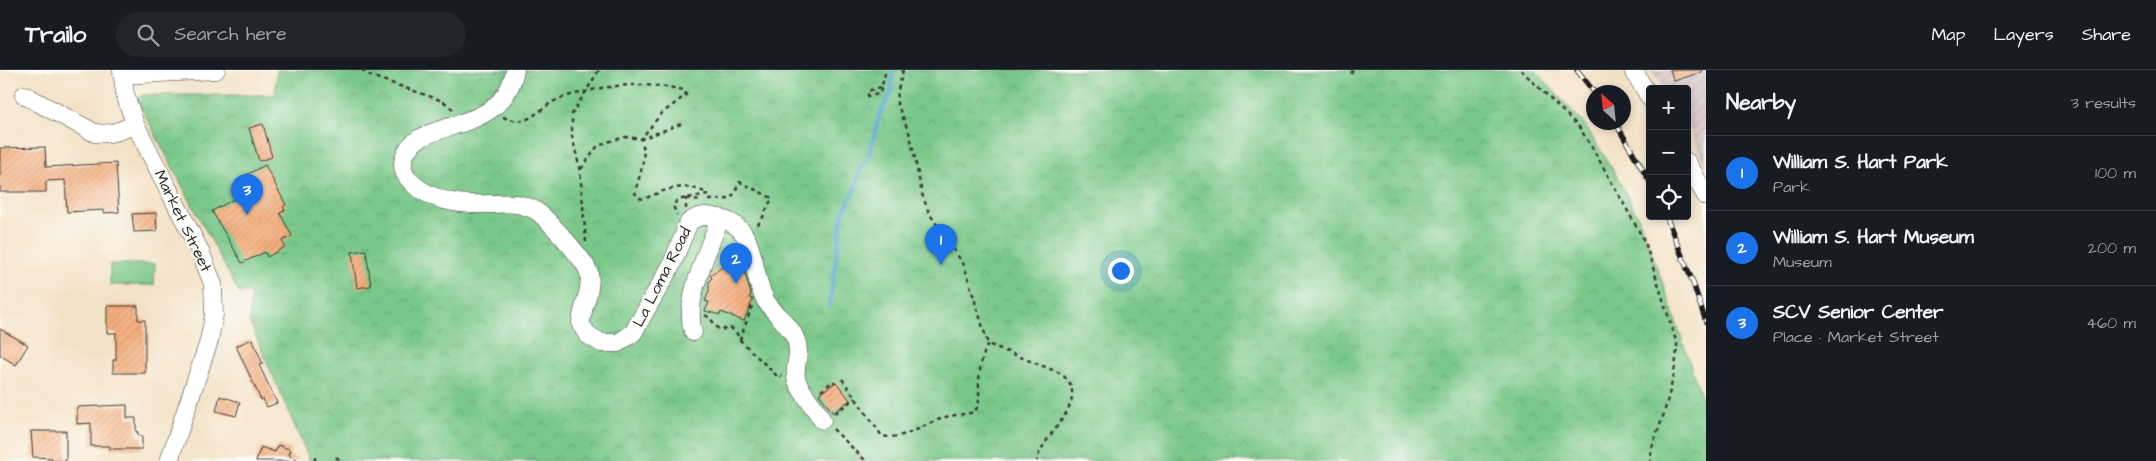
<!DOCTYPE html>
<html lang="en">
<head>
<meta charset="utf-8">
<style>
  body { margin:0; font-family:"Architects Daughter",sans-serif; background:#20242c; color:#f1f3f6 }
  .controls { position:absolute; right:15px; top:15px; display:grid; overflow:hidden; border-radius:5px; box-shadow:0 2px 8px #0003 }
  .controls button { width:45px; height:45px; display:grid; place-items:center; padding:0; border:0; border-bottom:1px solid #363941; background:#171b24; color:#f1f3f6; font:25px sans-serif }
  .compass { position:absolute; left:1586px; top:15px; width:45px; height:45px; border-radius:50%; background:#171b24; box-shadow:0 2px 8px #0003; rotate:333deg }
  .you { position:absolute; left:1120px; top:200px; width:18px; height:18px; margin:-12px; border:4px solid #fff; border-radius:50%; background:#1a73e8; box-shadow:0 0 0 8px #1a73e833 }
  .badge { display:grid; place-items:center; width:32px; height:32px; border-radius:50%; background:#1a73e8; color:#fff; font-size:16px; font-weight:700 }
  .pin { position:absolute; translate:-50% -41px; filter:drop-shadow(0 1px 2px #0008) }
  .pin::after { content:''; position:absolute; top:26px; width:18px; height:15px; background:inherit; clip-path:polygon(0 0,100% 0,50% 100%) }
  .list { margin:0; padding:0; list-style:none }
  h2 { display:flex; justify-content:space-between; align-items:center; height:65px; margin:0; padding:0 20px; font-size:21px }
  h2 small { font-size:16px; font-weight:400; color:#9ea1a6 }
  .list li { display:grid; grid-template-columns:32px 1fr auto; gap:15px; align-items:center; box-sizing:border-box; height:75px; padding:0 20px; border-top:1px solid #363941 }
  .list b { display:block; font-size:19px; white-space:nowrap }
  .list p { margin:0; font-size:16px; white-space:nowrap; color:#9ea1a6 }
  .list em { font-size:16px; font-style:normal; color:#9ea1a6 }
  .icon { flex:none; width:28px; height:28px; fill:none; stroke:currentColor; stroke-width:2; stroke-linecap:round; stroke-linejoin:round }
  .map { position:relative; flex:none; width:1706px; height:391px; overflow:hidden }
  header { display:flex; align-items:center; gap:30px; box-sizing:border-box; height:70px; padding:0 25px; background:#171b24; border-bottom:1px solid #363941 }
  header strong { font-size:24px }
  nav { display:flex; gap:28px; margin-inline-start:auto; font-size:18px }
  .search { width:350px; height:45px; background:#20242c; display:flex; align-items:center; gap:12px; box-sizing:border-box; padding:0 18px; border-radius:28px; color:#9ea1a6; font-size:19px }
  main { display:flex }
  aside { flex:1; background:#171b24 }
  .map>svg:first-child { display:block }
  .industrial { fill:url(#industrial-furrows) }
  .park { fill:url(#park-crowns); stroke:#4a7252 }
  .pitch { fill:#79c889; stroke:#4a7252 }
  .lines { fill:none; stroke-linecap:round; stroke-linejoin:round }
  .stream { stroke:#5ba9d5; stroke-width:4 }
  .building { fill:url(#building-hatch) }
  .minor-casing { stroke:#3c3a35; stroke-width:19 }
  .path { stroke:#3c3a35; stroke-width:2.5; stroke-dasharray:4 4; stroke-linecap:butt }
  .minor { stroke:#fff; stroke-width:18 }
  .rail-casing { stroke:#1c1c1c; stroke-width:5.5 }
  .rail { stroke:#fdfcf7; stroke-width:4; stroke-dasharray:11; stroke-linecap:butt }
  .labels { text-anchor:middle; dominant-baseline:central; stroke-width:4.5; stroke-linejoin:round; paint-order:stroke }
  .street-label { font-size:16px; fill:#1c1c1c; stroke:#fdfcf7 }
</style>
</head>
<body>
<header>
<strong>Trailo</strong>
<div class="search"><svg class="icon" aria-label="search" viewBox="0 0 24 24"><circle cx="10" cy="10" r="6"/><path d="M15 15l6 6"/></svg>Search here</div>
<nav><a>Map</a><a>Layers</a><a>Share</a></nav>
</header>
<main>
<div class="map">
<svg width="1706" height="391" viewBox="0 0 1706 391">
  <defs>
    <pattern id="industrial-furrows" width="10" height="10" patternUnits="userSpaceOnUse" patternTransform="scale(1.25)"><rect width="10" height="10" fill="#d2bfbf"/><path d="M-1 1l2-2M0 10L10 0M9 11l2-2" fill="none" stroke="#b4a4a4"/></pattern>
    <pattern id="park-crowns" width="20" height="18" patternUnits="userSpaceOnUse" patternTransform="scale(1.25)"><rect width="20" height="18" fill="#79c889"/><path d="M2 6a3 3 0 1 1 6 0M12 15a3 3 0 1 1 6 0" fill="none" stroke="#68ab76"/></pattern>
    <pattern id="building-hatch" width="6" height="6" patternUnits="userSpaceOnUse" patternTransform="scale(1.25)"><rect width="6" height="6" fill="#f5ae7b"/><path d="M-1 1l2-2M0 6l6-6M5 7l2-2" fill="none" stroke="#d1956a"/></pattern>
  </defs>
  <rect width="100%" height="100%" fill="#fdfcf7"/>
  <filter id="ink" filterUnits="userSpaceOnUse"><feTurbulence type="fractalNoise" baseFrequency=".02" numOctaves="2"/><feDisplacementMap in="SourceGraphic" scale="10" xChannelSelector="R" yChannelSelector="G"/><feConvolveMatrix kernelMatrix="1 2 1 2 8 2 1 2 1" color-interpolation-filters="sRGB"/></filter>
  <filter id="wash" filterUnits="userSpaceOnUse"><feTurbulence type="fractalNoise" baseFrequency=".0096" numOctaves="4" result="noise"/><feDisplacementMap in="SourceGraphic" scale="20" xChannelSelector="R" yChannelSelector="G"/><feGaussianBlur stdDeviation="1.12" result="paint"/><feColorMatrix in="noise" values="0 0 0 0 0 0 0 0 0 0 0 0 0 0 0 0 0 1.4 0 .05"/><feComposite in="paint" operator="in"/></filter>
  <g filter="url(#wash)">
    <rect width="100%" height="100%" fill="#f3e1c5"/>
    <path class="industrial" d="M1651 0H1706V97L1687 53V19H1664Z"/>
    <path class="park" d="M277 0H1535L1584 54 1616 105 1639 149 1666 222 1706 341V391H310L249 251 251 224 239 223 137 30 142 25H275Z"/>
    <path class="pitch" d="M110 194H155L154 215H110Z"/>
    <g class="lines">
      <path class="stream" d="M829 237 843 142 854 122 861 98 867 91 880 43 892 22 891 15 894 0"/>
    </g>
    <g id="blocks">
      <path class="building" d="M1670 0H1702V2L1674 11Z
        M263 54 272 87 259 91 249 58Z
        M45 77 46 97 116 93 119 142 104 143V140L67 142 65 110 46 111V122H0V78Z
        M265 95 286 135 283 137 285 140 280 143 292 166 282 171 285 177 267 187 265 182 242 193 212 141 253 119 246 105Z
        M156 143 157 161 134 162 132 144Z
        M366 180 371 216 357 218 352 182Z
        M734 188 744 200 751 224 749 228 753 229 744 251 721 242 720 245 705 241 709 232 705 231 709 221V211L712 208 710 206Z
        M107 236H138V250H145V303H113V290H116V263H107Z
        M0 259 28 275 16 295 0 285Z
        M252 269 263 294 259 295 277 333 267 337 263 329 261 330 236 276Z
        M836 312 850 330 833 343 819 324Z
        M220 326 240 332 236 346 216 341Z
        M127 335V348H136V362H138V366H142V379H110V376H91V353L77 354V337Z
        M31 361H66V391H52V388L33 387Z
        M278 375 291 380 289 384 291 387 297 389V391H256L261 377 275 382Z"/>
    </g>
  </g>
  <g filter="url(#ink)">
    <use href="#blocks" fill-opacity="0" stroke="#3c3a35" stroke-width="1"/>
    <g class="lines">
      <g class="minor-casing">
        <path id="minor" d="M122 0 125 24 135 54 200 181 213 214 214 245 209 271 169 391
          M515 0C502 72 409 43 403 93 402 104 410 112 418 118 440 133 464 135 490 134 500 134 511 132 521 135 525 136 531 138 535 140 546 147 586 191 589 203 593 220 581 237 581 255L588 265 601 273H618L633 263 672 194 689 152C699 145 706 145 718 148 761 157 748 201 766 231 775 245 790 254 796 270 802 286 792 299 797 311 803 325 815 337 822 350
          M1633 0 1650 28
          M122 5 216 0
          M24 25 95 63C110 65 121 61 135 54
          M1687 92 1706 126
          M693 262C683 229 709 180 720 148"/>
      </g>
      <path class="path" d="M362 0 368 5 443 31 455 41
        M903 0 898 20 897 33 910 65 922 124 929 143 964 195 988 274 1060 303C1096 330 1041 364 1037 391
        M1521 0 1579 57 1593 79 1645 172 1677 274C1677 296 1670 321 1664 343 1660 359 1650 373 1651 391
        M1351 4 1353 0
        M881 17 868 21V26L879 24 880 23 886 0
        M503 47C528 56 531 46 551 33 560 27 574 24 584 22 618 13 650 13 684 20L686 25 661 44 641 69C648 87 639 105 635 123L639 128 644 129C666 119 686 111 708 124L677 130 673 136 677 145
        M581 99 597 77 607 72 626 67 641 69 681 54
        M687 128 699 131
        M709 130 731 129 740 112 772 128 762 149 756 157
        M686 139V128
        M586 172 580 100 572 66V44L599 0
        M705 245 710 248 719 260 730 258 735 260 740 270 778 307 782 306
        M740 270 752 236
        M842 309 882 366C903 371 924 354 943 348 953 344 964 345 974 342 982 333 978 321 979 310 980 298 982 285 988 274
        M821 321 833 311 835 313
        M835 343 855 328
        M833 359 866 391
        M336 387 341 391
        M315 391V387"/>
      <use href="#minor" class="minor"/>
      <g class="rail-casing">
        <path id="rail" d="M1577 0 1594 22
          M1615 52 1650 112
          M1666 146 1693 213 1706 252"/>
      </g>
      <use href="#rail" class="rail"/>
    </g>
  </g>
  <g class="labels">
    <g class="street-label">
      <text transform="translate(183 151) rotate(64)">Market Street</text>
      <text transform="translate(662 207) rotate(-63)">La Loma Road</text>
    </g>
  </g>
</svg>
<div class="controls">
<button>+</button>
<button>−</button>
<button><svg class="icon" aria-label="locate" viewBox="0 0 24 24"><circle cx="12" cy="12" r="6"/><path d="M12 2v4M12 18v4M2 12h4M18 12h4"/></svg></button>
</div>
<svg class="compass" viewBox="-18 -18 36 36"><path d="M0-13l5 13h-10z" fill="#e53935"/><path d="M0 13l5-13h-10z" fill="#9ea1a6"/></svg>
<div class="you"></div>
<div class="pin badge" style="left:941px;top:195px">1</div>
<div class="pin badge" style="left:736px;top:214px">2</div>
<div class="pin badge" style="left:247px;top:145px">3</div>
</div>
<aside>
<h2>Nearby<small>3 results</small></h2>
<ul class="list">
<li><span class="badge">1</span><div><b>William S. Hart Park</b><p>Park</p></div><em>100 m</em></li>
<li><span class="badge">2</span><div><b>William S. Hart Museum</b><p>Museum</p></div><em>200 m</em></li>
<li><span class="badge">3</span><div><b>SCV Senior Center</b><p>Place · Market Street</p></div><em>460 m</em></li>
</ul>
</aside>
</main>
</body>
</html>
